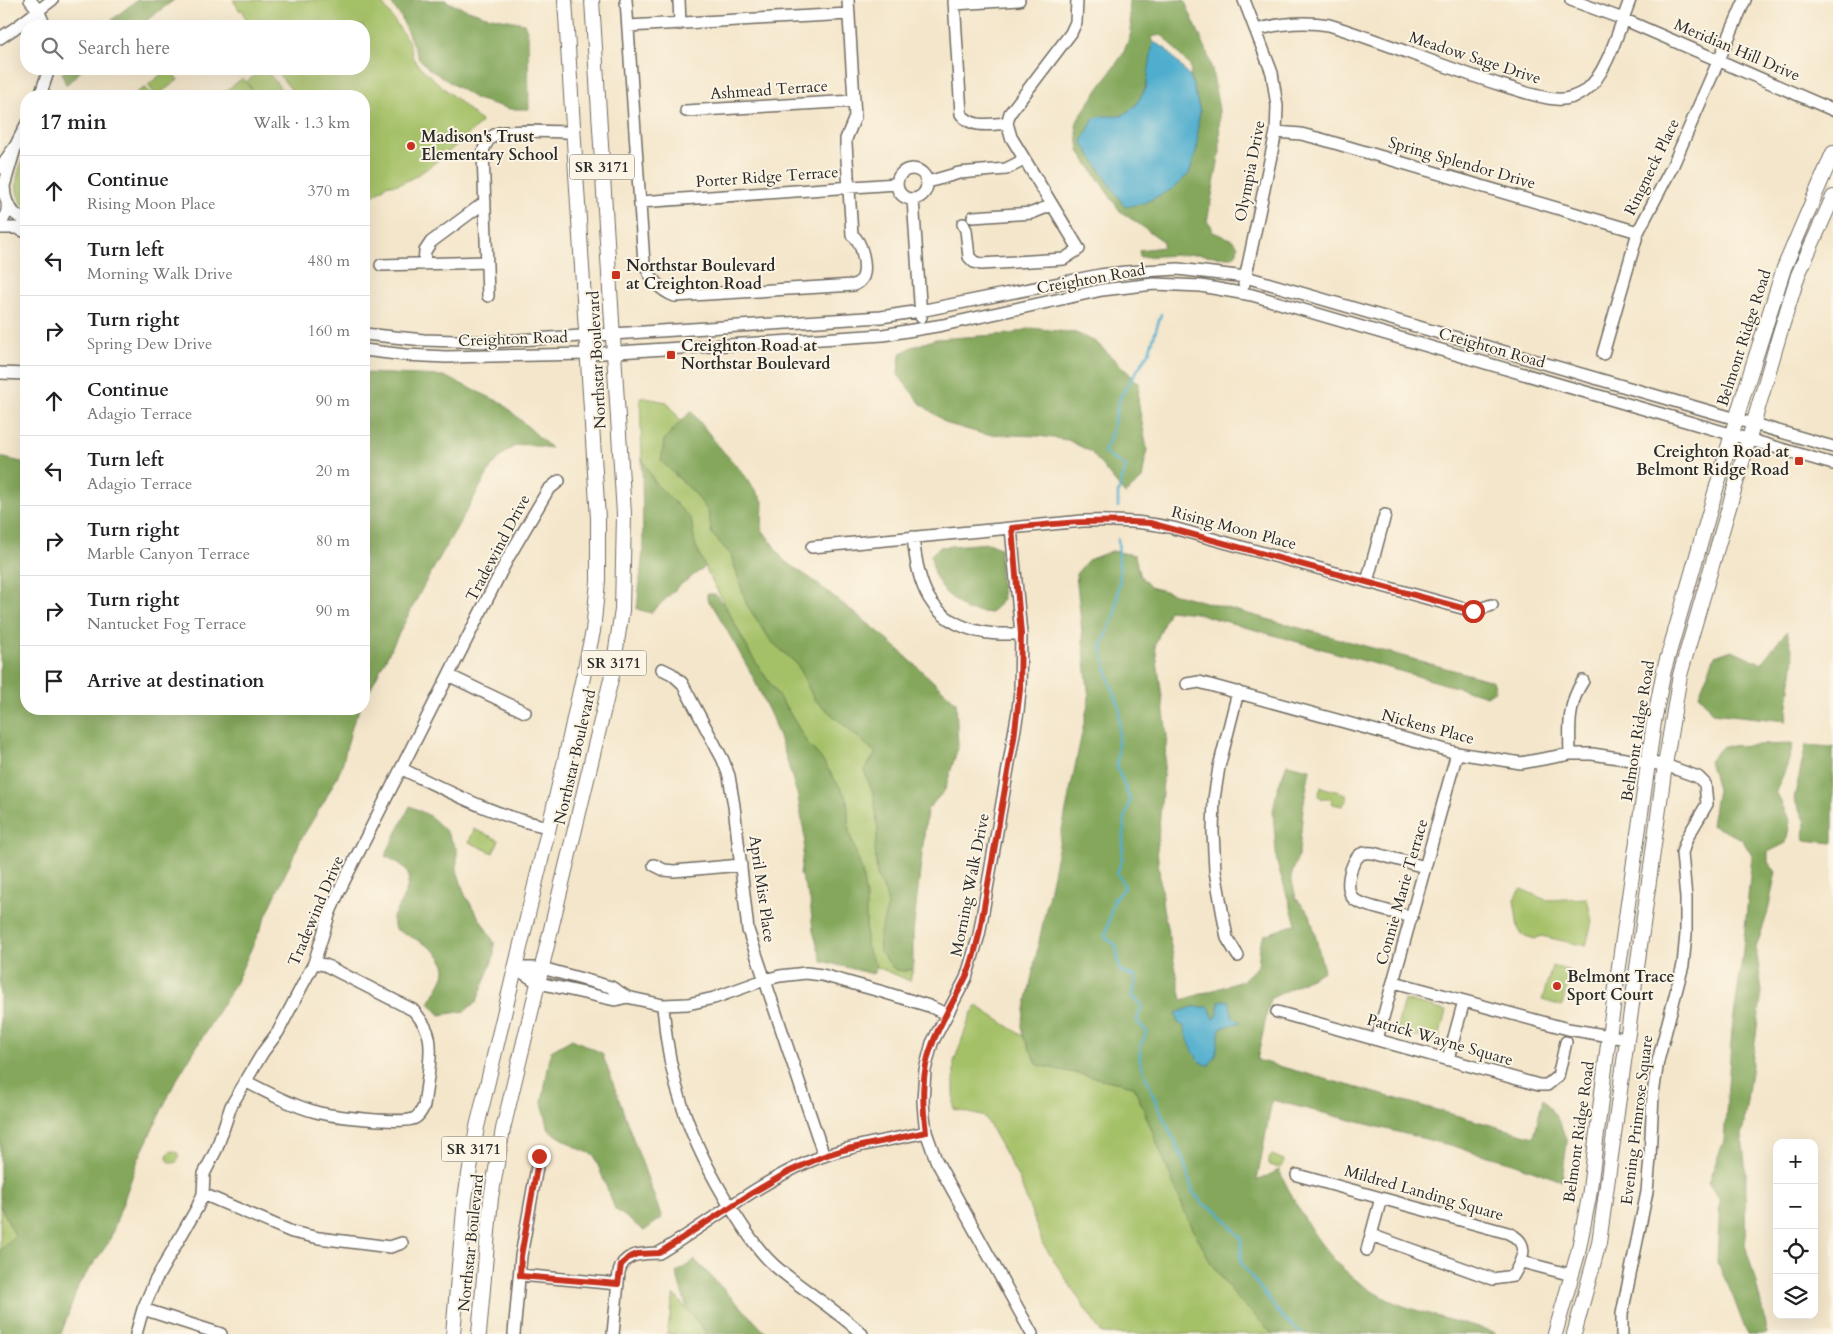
<!DOCTYPE html>
<html lang="en">
<head>
<meta charset="utf-8">
<style>
  body { margin:0; font-family:Cardo,serif; background:#f2f2f2; color:#202124 }
  .controls { position:absolute; right:15px; bottom:15px; display:grid; overflow:hidden; border-radius:10px; box-shadow:0 5px 20px #0002 }
  .controls button { width:45px; height:45px; display:grid; place-items:center; padding:0; border:0; border-bottom:1px solid #e0e0e0; background:#fff; color:#202124; font:25px sans-serif }
  .stop { position:absolute; width:15px; height:15px; margin:-11px; border:4px solid #c8321e; border-radius:50%; background:#fff }
  .stop.end { background:#c8321e; border-color:#fff; box-shadow:0 1px 5px #0008 }
  .list { margin:0; padding:0; list-style:none }
  h2 { display:flex; justify-content:space-between; align-items:center; height:65px; margin:0; padding:0 20px; font-size:21px }
  h2 small { font-size:16px; font-weight:400; color:#757577 }
  .list li { display:grid; grid-template-columns:32px 1fr auto; gap:15px; align-items:center; box-sizing:border-box; height:70px; padding:0 20px; border-top:1px solid #e0e0e0 }
  .list b { display:block; font-size:19px; white-space:nowrap }
  .list p { margin:0; font-size:16px; white-space:nowrap; color:#757577 }
  .list em { font-size:16px; font-style:normal; color:#757577 }
  .icon { flex:none; width:28px; height:28px; fill:none; stroke:currentColor; stroke-width:2; stroke-linecap:round; stroke-linejoin:round }
  .map { position:relative; flex:none; width:1833px; height:1334px; overflow:hidden }
  .search { position:absolute; background:#fff; box-shadow:0 5px 20px #0002; left:20px; top:20px; width:350px; height:55px; display:flex; align-items:center; gap:12px; box-sizing:border-box; padding:0 18px; border-radius:20px; color:#757577; font-size:19px }
  .panel { position:absolute; background:#fff; box-shadow:0 5px 20px #0002; left:20px; top:90px; width:350px; height:625px; border-radius:20px }
  .map>svg:first-child { display:block }
  .green { fill:#a5c167; stroke:#687649 }
  .forest { fill:#84a75c; stroke:#586944; fill-rule:evenodd }
  .water { fill:#50aece; stroke:#3e6c7c }
  .lines { fill:none; stroke-linecap:round; stroke-linejoin:round }
  .stream { stroke:#50aece; stroke-width:2.5 }
  .minor-casing { stroke:#716c63; stroke-width:14 }
  .major-casing { stroke:#716c63; stroke-width:16 }
  .minor { stroke:#fff; stroke-width:11 }
  .major { stroke:#fff; stroke-width:14 }
  .route { stroke:#c8321e; stroke-width:6 }
  .poi-dot { fill:#c8321e; stroke:#fcf5e5; stroke-width:2 }
  .labels { text-anchor:middle; dominant-baseline:central; stroke-width:4; stroke-linejoin:round; paint-order:stroke }
  .shield { fill:#fcf5e5; stroke:#6a6863; stroke-width:1 }
  .shield-label { font-size:15px; font-weight:bold; fill:#2b2b2b }
  .street-label { font-size:16px; fill:#2b2b2b; stroke:#fcf5e5 }
  .poi-label { font-size:16px; font-weight:bold; fill:#2b2b2b; stroke:#fcf5e5; text-anchor:start }
</style>
</head>
<body>
<div class="map">
<svg width="1833" height="1334" viewBox="0 0 1833 1334">
  <rect width="100%" height="100%" fill="#fcf5e5"/>
  <filter id="ink" filterUnits="userSpaceOnUse"><feTurbulence type="fractalNoise" baseFrequency=".02" numOctaves="2"/><feDisplacementMap in="SourceGraphic" scale="10" xChannelSelector="R" yChannelSelector="G"/><feConvolveMatrix kernelMatrix="1 2 1 2 8 2 1 2 1" color-interpolation-filters="sRGB"/></filter>
  <filter id="wash" filterUnits="userSpaceOnUse"><feTurbulence type="fractalNoise" baseFrequency=".0096" numOctaves="4" result="noise"/><feDisplacementMap in="SourceGraphic" scale="20" xChannelSelector="R" yChannelSelector="G"/><feGaussianBlur stdDeviation="1.12" result="paint"/><feColorMatrix in="noise" values="0 0 0 0 0 0 0 0 0 0 0 0 0 0 0 0 0 1.4 0 .05"/><feComposite in="paint" operator="in"/></filter>
  <g filter="url(#wash)">
    <rect width="100%" height="100%" fill="#f4e6cb"/>
    <path class="green" d="M233 0H380L409 42 413 58 419 66 481 121 480 124C464 138 407 193 387 184L384 188 370 198 369 226H364V96H296L275 69H364V26H244L242 23 247 19 243 14 244 12 242 10 240 11Z
      M168 69H170L178 80 156 96 149 86V84Z
      M263 69H265L287 96H258L246 82Z
      M243 78 256 96H231L230 95 225 96 223 93Z
      M144 88H146L152 96H132Z
      M23 159 26 168V208C12 195 16 175 23 159Z
      M640 397 667 402 681 421 664 440 674 474 694 492 708 511 712 534 731 555 747 605 771 641 797 664 814 699 876 753 864 771 874 795 878 831 875 847 877 876 886 894 888 906 879 937 905 971 913 969 910 981 877 967 868 952 866 940V899L862 872 849 831 847 798 820 757 807 743 791 715 751 655 705 567 695 544 691 519 655 483 642 458Z
      M1321 787 1346 794 1347 800 1342 806 1333 804 1331 799H1323L1318 796Z
      M474 829 499 840 493 853 469 842Z
      M1521 889 1546 900 1587 898 1592 921 1586 946 1541 936 1535 939 1522 935 1518 928 1514 899Z
      M1552 966 1571 971 1562 1006 1542 1000Z
      M1404 1000 1446 1011 1438 1042 1396 1031Z
      M977 1006 1023 1036 1038 1065 1134 1086 1187 1217 1212 1265 1236 1297 1273 1334H1102L1043 1244 1019 1179 985 1117 954 1109V1062L971 1014Z
      M167 1157a6 6 0 1 1 12 0a6 6 0 1 1-12 0Z
      M1272 1155 1284 1160 1283 1166 1280 1168 1269 1165V1158Z
      M0 1205 15 1235 0 1251Z
      M674 1294 707 1334H667Z"/>
    <path class="forest" d="M137 0H174L139 26H104Z
      M389 0H445L454 5 486 16 524 23 528 34 529 109H510L476 99 429 69 418 57 401 17Z
      M1129 0H1184L1206 49 1212 70 1219 110 1220 152 1207 222 1211 225 1213 232 1233 240 1238 246 1237 252 1233 257H1222L1198 254 1140 257 1139 250 1163 247V241L1120 211 1079 151 1076 125 1079 117 1123 54 1131 33ZM1161 35C1174 43 1178 56 1190 65L1191 78 1200 111 1198 123 1197 149 1104 116C1110 116 1118 118 1123 115 1149 102 1150 67 1153 42L1151 37Z
      M64 69H83L66 85 62 74Z
      M1031 328 1076 333 1096 342 1139 383 1138 401 1147 449 1142 479 1125 494 1091 452 1068 440 1038 436 983 434 948 424 921 404 898 375 900 354 912 347 936 339 1011 334Z
      M364 373 444 376 502 403 551 448C517 443 516 440 492 466L424 585 364 701Z
      M691 411 722 450 743 473 763 501 762 529 784 561 810 578 880 633 956 702 958 747 945 790 927 810 913 933V969L905 971 895 970 880 952 879 937 888 906 886 894 877 876 875 847 878 831 874 795 864 771 876 753 814 699 797 664 771 641 747 605 731 555 712 534 708 511 694 492 661 461 664 440Z
      M0 457 26 463V709H360L353 723 341 769 325 800 301 839 236 982 174 1084 138 1160 109 1242 79 1284 61 1334H0V1251L15 1235 0 1205Z
      M642 458 655 483 691 519 695 544 705 567 680 585 651 613 637 609 643 550Z
      M988 543 1000 548V576L1003 599 991 613 966 610 945 592 934 574 931 555 940 547Z
      M1112 551 1135 555 1139 574 1150 587 1493 681 1496 690 1487 696 1196 613 1169 610 1155 645 1167 735 1157 850 1163 908 1182 1000 1242 981 1258 966 1260 945 1264 935 1296 924 1277 863 1273 812 1277 790 1287 764 1310 769 1303 808 1299 853 1291 877 1296 898 1310 914 1324 971 1270 999 1257 1060 1534 1137 1543 1098 1560 1123 1567 1142 1562 1181 1513 1163 1449 1145 1272 1100 1257 1181 1279 1170C1311 1237 1343 1290 1419 1311 1436 1316 1453 1321 1471 1326 1479 1328 1489 1329 1496 1334H1273L1236 1297 1212 1265 1187 1217 1134 1086 1038 1065 1023 1036 1022 1024 1089 699 1076 574 1088 560Z
      M707 594H715L728 611 751 655 791 715 807 743 820 757 847 798 849 831 862 872 866 899V940L868 952 877 967 873 974 822 961 813 931 810 900 800 874 805 838 798 797 784 751 772 718 751 673 716 611 707 599Z
      M1787 631 1794 657 1786 721 1712 713 1699 694 1715 656 1732 650 1761 663Z
      M1793 744 1787 766 1776 791 1790 822 1786 843 1768 852V862L1776 872 1767 915 1756 948 1762 992 1742 1136 1746 1173 1745 1245 1755 1279 1764 1317 1766 1334H1747L1732 1294 1717 1262 1720 1200 1708 1183 1724 1141 1732 1030 1742 959 1752 856 1742 839 1711 825 1717 789 1709 761 1723 746Z
      M1806 745 1833 747V843L1804 840 1805 822 1794 799Z
      M410 806 430 816 446 831 457 850V870L465 895 494 942V956L477 1001 465 1011 440 1015 429 1003C433 996 445 978 445 971 445 948 411 938 395 929L392 919C398 906 416 882 405 868 400 863 391 859 385 856Z
      M572 1039 602 1053 662 1218 644 1231 615 1209 594 1155 575 1147 549 1130 542 1103 551 1051Z
      M695 1260 767 1334H708L687 1309 676 1273Z"/>
    <path class="water" d="M1153 42 1165 48 1191 78 1200 112 1198 123 1197 149 1189 174 1172 189 1144 203 1125 207 1082 142 1094 118 1104 116H1122L1135 106 1146 88Z
      M1224 1000 1229 1001 1233 1017 1241 1022 1220 1028 1216 1055 1209 1065C1195 1066 1187 1036 1183 1025L1178 1023 1176 1013 1193 1007H1209L1214 1019 1217 1017 1219 1002Z"/>
    <g class="lines">
      <path class="stream" d="M1118 507V493L1126 467 1104 453 1110 438 1120 397 1149 352 1161 314
        M1118 539 1120 576 1115 614 1101 647 1110 682 1120 709 1117 767 1130 800 1125 818 1122 860 1117 873 1125 887 1114 899 1105 937 1116 945 1120 971 1136 977 1133 997 1142 1005 1137 1021 1147 1032 1140 1046V1061L1156 1102 1183 1159 1193 1192 1203 1204 1219 1212 1241 1238V1263L1283 1318 1303 1334"/>
    </g>
  </g>
  <g filter="url(#ink)">
    <g class="lines">
      <g class="minor-casing">
        <path id="minor" d="M30 0 38 10 45 26
          M626 0 644 263C651 279 659 290 675 296L854 285C858 283 861 282 863 277 867 266 862 241 852 235L846 144V139L855 117 848 0
          M679 0 680 24
          M954 0 961 114C972 129 991 124 1007 123
          M1571 0 1623 19 1833 110
          M954 4 1019 0
          M628 26 849 14
          M1256 30C1281 23 1303 21 1329 25 1387 43 1443 67 1501 85 1519 90 1538 98 1556 99 1566 100 1577 96 1585 91 1607 75 1620 25 1630 0
          M0 38 18 26 52 0
          M40 96 49 69
          M686 111 854 101
          M1276 132 1301 134 1321 139 1638 232
          M0 168 16 145 26 125
          M897 184a15 15 0 1 1 30 0a15 15 0 1 1-30 0Z
          M928 182 959 173 1006 169 1024 160
          M5 195 4 186 16 145
          M913 199 921 317
          M640 202 896 184
          M8 204 14 213 26 222
          M973 217 1032 213 1052 205
          M0 223C10 213 9 200 1 189
          M963 224 966 230 969 257 974 262 981 264 1064 259 1079 249 1011 137 1007 123 1010 113 1071 33 1076 22 1077 0
          M0 228H16L26 232
          M424 264 425 251 431 242 485 202
          M381 265 487 262
          M1244 284 1276 132 1277 106 1272 73 1244 0
          M488 296 483 152C485 144 488 138 496 134 508 129 558 132 574 132
          M364 334 424 340 488 342 881 317 920 311 1100 275 1126 272 1178 269 1246 277 1833 447
          M364 350 405 355 446 357 587 354 883 335 943 325 1102 290 1154 284 1201 286 1252 295 1833 464
          M1603 354 1638 232 1673 165 1745 0
          M0 373 26 374
          M1011 528 1021 634 1020 690 1018 711 979 935 966 978 932 1043 925 1070 923 1101 924 1115 926 1132 936 1160 1032 1334
          M913 537C918 585 928 621 982 632 994 635 1008 634 1021 634
          M812 547 1083 521C1114 520 1143 521 1173 528L1473 611 1492 605
          M1367 582 1385 515
          M662 669 672 674 682 683 723 760 729 776 734 806 748 930 824 1156
          M450 676 525 712
          M1187 684 1199 682 1457 753 1521 763 1570 754H1592L1665 765 1698 777 1705 784 1707 804 1687 838 1682 853 1686 898V934L1683 965 1658 1061 1653 1094 1650 1158 1647 1192 1622 1314V1334
          M1570 754C1569 728 1568 703 1583 681
          M402 769C450 792 496 817 549 827
          M654 865 664 870 674 871 741 865
          M1412 917C1398 913 1365 907 1355 900 1343 891 1350 861 1361 854 1365 852 1368 853 1373 853L1425 867
          M1238 956 1227 938 1215 871 1213 832 1214 799 1219 767 1238 692
          M515 968H542L611 987 627 997 663 1005 688 1004 714 998 764 980 780 976 806 973 822 975 883 992 929 1006 946 1014
          M515 968 539 983 615 1000 627 997
          M1394 982 1568 1029 1627 1039
          M663 1005C668 1082 691 1143 731 1208 744 1228 757 1250 775 1266 803 1290 835 1309 862 1334
          M1277 1012 1539 1085H1547L1558 1076 1566 1042
          M1377 1039 1457 753
          M1448 1059 1464 1001
          M245 1081C268 1093 291 1105 316 1112 330 1116 405 1125 415 1118 420 1115 422 1110 424 1106 426 1087 433 1055 429 1037 427 1027 420 1018 413 1010L325 965 314 963
          M1297 1175 1508 1233C1531 1243 1523 1259 1513 1276L1493 1279 1371 1235
          M203 1194 292 1232 319 1238 390 1247 402 1243
          M1367 1250 1381 1198
          M1522 1262 1572 1275
          M520 1275 618 1284
          M143 1309 221 1334
          M136 1334 143 1309 155 1281 197 1208 203 1194 204 1174 217 1148 231 1106 263 1052 278 1032 314 963 330 912 343 883 508 558 548 490 559 481
          M514 1334 521 1256 539 1156
          M613 1334 619 1272C624 1252 642 1254 659 1253 709 1223 755 1185 808 1162 845 1146 887 1141 926 1132"/>
      </g>
      <g class="major-casing">
        <path id="major" d="M453 1334 465 1198 477 1127 565 760 593 631 598 581V519L565 0
          M479 1334 491 1198 503 1129 612 675 622 610 624 514 592 0
          M1555 1334 1578 1253 1589 1197 1609 1036 1654 722 1664 670 1740 406 1784 268 1833 153
          M1574 1334 1599 1243 1665 765 1680 675 1779 336 1798 275 1833 197"/>
      </g>
      <use href="#minor" class="minor"/>
      <use href="#major" class="major"/>
    </g>
  </g>
  <g class="lines" filter="url(#ink)">
    <path class="route" d="M539 1156 521 1256 520 1276 618 1284 621 1265 628 1258 637 1254 659 1253 752 1193 788 1172 824 1156 843 1150 926 1132C922 1102 921 1073 932 1045 940 1022 954 1001 965 979 972 966 975 950 979 935L1014 738 1020 690 1021 634 1012 528C1059 523 1103 519 1150 523L1473 611"/>
  </g>
  <g class="poi-dot">
    <circle cx="411" cy="146" r="5"/>
    <rect x="611" y="270" width="10" height="10" rx="2.5"/>
    <rect x="666" y="350" width="10" height="10" rx="2.5"/>
    <rect x="1794" y="456" width="10" height="10" rx="2.5"/>
    <circle cx="1557" cy="986" r="5"/>
  </g>
  <g class="labels">
    <g class="shield">
      <rect x="569.5" y="154.5" width="65" height="25" rx="4"/>
      <rect x="581.5" y="650.5" width="65" height="25" rx="4"/>
      <rect x="441.5" y="1136.5" width="65" height="25" rx="4"/>
    </g>
    <g class="shield-label">
      <text x="602" y="167">SR 3171</text>
      <text x="614" y="663">SR 3171</text>
      <text x="474" y="1149">SR 3171</text>
    </g>
    <g class="street-label">
      <text transform="translate(1737 50) rotate(23)">Meridian Hill Drive</text>
      <text transform="translate(1475 58) rotate(18)">Meadow Sage Drive</text>
      <text transform="translate(769 90) rotate(-4)">Ashmead Terrace</text>
      <text transform="translate(1462 163) rotate(16)">Spring Splendor Drive</text>
      <text transform="translate(1652 167) rotate(-64)">Ringneck Place</text>
      <text transform="translate(1250 171) rotate(-79)">Olympia Drive</text>
      <text transform="translate(767 177) rotate(-4)">Porter Ridge Terrace</text>
      <text transform="translate(1091 279) rotate(-10)">Creighton Road</text>
      <text transform="translate(1744 338) rotate(-72)">Belmont Ridge Road</text>
      <text transform="translate(513 339) rotate(-2)">Creighton Road</text>
      <text transform="translate(1492 348) rotate(16)">Creighton Road</text>
      <text transform="translate(597 360) rotate(-93)">Northstar Boulevard</text>
      <text transform="translate(1234 528) rotate(15)">Rising Moon Place</text>
      <text transform="translate(498 548) rotate(-62)">Tradewind Drive</text>
      <text transform="translate(1428 727) rotate(15)">Nickens Place</text>
      <text transform="translate(1638 731) rotate(-81)">Belmont Ridge Road</text>
      <text transform="translate(575 757) rotate(-77)">Northstar Boulevard</text>
      <text transform="translate(970 885) rotate(-79)">Morning Walk Drive</text>
      <text transform="translate(762 889) rotate(82)">April Mist Place</text>
      <text transform="translate(1402 892) rotate(-74)">Connie Marie Terrace</text>
      <text transform="translate(316 911) rotate(-67)">Tradewind Drive</text>
      <text transform="translate(1440 1040) rotate(16)">Patrick Wayne Square</text>
      <text transform="translate(1637 1120) rotate(-83)">Evening Primrose Square</text>
      <text transform="translate(1579 1132) rotate(-82)">Belmont Ridge Road</text>
      <text transform="translate(1424 1193) rotate(16)">Mildred Landing Square</text>
      <text transform="translate(471 1243) rotate(-84)">Northstar Boulevard</text>
    </g>
    <g class="poi-label">
      <text x="421" y="137">Madison's Trust<tspan x="421" dy="18">Elementary School</tspan></text>
      <text x="626" y="266">Northstar Boulevard<tspan x="626" dy="18">at Creighton Road</tspan></text>
      <text x="681" y="346">Creighton Road at<tspan x="681" dy="18">Northstar Boulevard</tspan></text>
      <text x="1789" y="452" text-anchor="end">Creighton Road at<tspan x="1789" dy="18">Belmont Ridge Road</tspan></text>
      <text x="1567" y="977">Belmont Trace<tspan x="1567" dy="18">Sport Court</tspan></text>
    </g>
  </g>
</svg>
<div class="controls">
<button>+</button>
<button>−</button>
<button><svg class="icon" aria-label="locate" viewBox="0 0 24 24"><circle cx="12" cy="12" r="6"/><path d="M12 2v4M12 18v4M2 12h4M18 12h4"/></svg></button>
<button><svg class="icon" aria-label="layers" viewBox="0 0 24 24"><path d="M12 4l9 5-9 5-9-5zM3 14l9 5 9-5"/></svg></button>
</div>
<div class="stop" style="left:1473px;top:611px"></div>
<div class="stop end" style="left:539px;top:1156px"></div>
<div class="search"><svg class="icon" aria-label="search" viewBox="0 0 24 24"><circle cx="10" cy="10" r="6"/><path d="M15 15l6 6"/></svg>Search here</div>
<section class="panel">
<h2>17 min<small>Walk · 1.3 km</small></h2>
<ul class="list">
<li><svg class="icon" aria-label="ahead" viewBox="0 0 24 24"><path d="M12 20V5M6 11l6-6 6 6"/></svg><div><b>Continue</b><p>Rising Moon Place</p></div><em>370 m</em></li>
<li><svg class="icon" aria-label="left" viewBox="0 0 24 24"><path d="M17 20v-9H6M10 6l-5 5 5 5"/></svg><div><b>Turn left</b><p>Morning Walk Drive</p></div><em>480 m</em></li>
<li><svg class="icon" aria-label="right" viewBox="0 0 24 24"><path d="M7 20v-9h11M14 6l5 5-5 5"/></svg><div><b>Turn right</b><p>Spring Dew Drive</p></div><em>160 m</em></li>
<li><svg class="icon" aria-label="ahead" viewBox="0 0 24 24"><path d="M12 20V5M6 11l6-6 6 6"/></svg><div><b>Continue</b><p>Adagio Terrace</p></div><em>90 m</em></li>
<li><svg class="icon" aria-label="left" viewBox="0 0 24 24"><path d="M17 20v-9H6M10 6l-5 5 5 5"/></svg><div><b>Turn left</b><p>Adagio Terrace</p></div><em>20 m</em></li>
<li><svg class="icon" aria-label="right" viewBox="0 0 24 24"><path d="M7 20v-9h11M14 6l5 5-5 5"/></svg><div><b>Turn right</b><p>Marble Canyon Terrace</p></div><em>80 m</em></li>
<li><svg class="icon" aria-label="right" viewBox="0 0 24 24"><path d="M7 20v-9h11M14 6l5 5-5 5"/></svg><div><b>Turn right</b><p>Nantucket Fog Terrace</p></div><em>90 m</em></li>
<li><svg class="icon" aria-label="arrive" viewBox="0 0 24 24"><path d="M6 21V4h12l-3 4 3 4H6"/></svg><div><b>Arrive at destination</b></div></li>
</ul>
</section>
</div>
</body>
</html>
